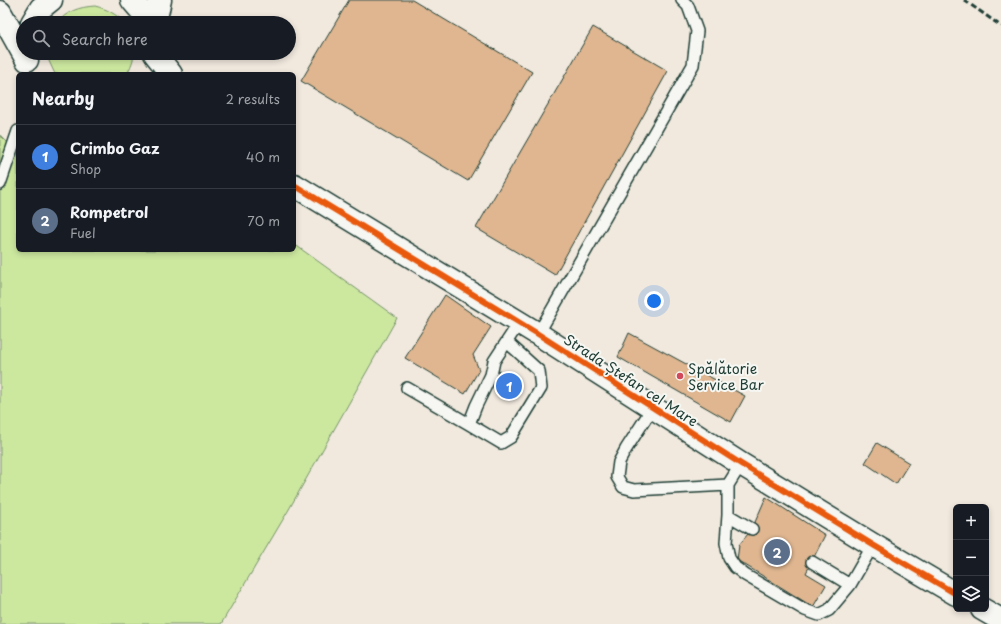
<!DOCTYPE html>
<html lang="en">
<head>
<meta charset="utf-8">
<style>
  body { margin:0; font-family:"Playpen Sans",sans-serif; background:#242831; color:#f1f3f6 }
  .controls { position:absolute; right:12px; bottom:12px; display:grid; overflow:hidden; border-radius:6px; box-shadow:0 2px 6px #0003 }
  .controls button { width:36px; height:36px; display:grid; place-items:center; padding:0; border:0; border-bottom:1px solid #363941; background:#171b24; color:#f1f3f6; font:20px sans-serif }
  .you { position:absolute; left:654px; top:301px; width:14px; height:14px; margin:-10px; border:3px solid #fff; border-radius:50%; background:#1a73e8; box-shadow:0 0 0 6px #1a73e833 }
  .badge { display:grid; place-items:center; width:26px; height:26px; border-radius:50%; background:#2563eb; color:#fff; font-size:13px; font-weight:700 }
  .pin { position:absolute; translate:-50% -50%; border:2px solid #fff; box-shadow:0 1px 4px #0006 }
  .list { margin:0; padding:0; list-style:none }
  h2 { display:flex; justify-content:space-between; align-items:center; height:52px; margin:0; padding:0 16px; font-size:17px }
  h2 small { font-size:13px; font-weight:400; color:#9ea1a6 }
  .list li { display:grid; grid-template-columns:26px 1fr auto; gap:12px; align-items:center; box-sizing:border-box; height:64px; padding:0 16px; border-top:1px solid #363941 }
  .list b { display:block; font-size:15px; white-space:nowrap }
  .list p { margin:0; font-size:13px; white-space:nowrap; color:#9ea1a6 }
  .list em { font-size:13px; font-style:normal; color:#9ea1a6 }
  .icon { flex:none; width:22px; height:22px; fill:none; stroke:currentColor; stroke-width:2; stroke-linecap:round; stroke-linejoin:round }
  .map { position:relative; flex:none; width:1001px; height:624px; overflow:hidden }
  .search { position:absolute; background:#171b24; box-shadow:0 2px 6px #0003; left:16px; top:16px; width:280px; height:44px; display:flex; align-items:center; gap:10px; box-sizing:border-box; padding:0 14px; border-radius:22px; color:#9ea1a6; font-size:15px }
  .panel { position:absolute; background:#171b24; box-shadow:0 2px 6px #0003; left:16px; top:72px; width:280px; height:180px; border-radius:6px }
  .map>svg:first-child { display:block }
  .green { fill:#cce89f; stroke:#76926a }
  .building { fill:#dfb690; stroke:#1f3d34 }
  .lines { fill:none; stroke-linecap:round; stroke-linejoin:round }
  .lane-casing { stroke:#1f3d34; stroke-width:14 }
  .secondary-casing { stroke:#1f3d34; stroke-width:25 }
  .lane { stroke:#f6f6f2; stroke-width:11 }
  .secondary { stroke:#f6f6f2; stroke-width:22 }
  .rail { stroke:#1f3d34; stroke-width:3; stroke-dasharray:6 3; stroke-linecap:butt }
  .cycleway-casing { stroke:#f6f6f2; stroke-width:8 }
  .cycleway { stroke:#e8590c; stroke-width:6 }
  .poi-dot { fill:#d1495b; stroke:#f6f6f2; stroke-width:1.5 }
  .labels { text-anchor:middle; dominant-baseline:central; stroke-width:4; stroke-linejoin:round; paint-order:stroke }
  .poi-label { font-size:14px; fill:#1f3d34; stroke:#f6f6f2; text-anchor:start }
  .street-label { font-size:14px; fill:#1f3d34; stroke:#f6f6f2 }
</style>
</head>
<body>
<div class="map">
<svg width="1001" height="624" viewBox="0 0 1001 624">
  <rect width="100%" height="100%" fill="#f1e9de"/>
  <filter id="ink" filterUnits="userSpaceOnUse"><feTurbulence type="fractalNoise" baseFrequency=".025" numOctaves="2"/><feDisplacementMap in="SourceGraphic" scale="8" xChannelSelector="R" yChannelSelector="G"/><feConvolveMatrix kernelMatrix="1 2 1 2 8 2 1 2 1" color-interpolation-filters="sRGB"/></filter>
  <g filter="url(#ink)">
    <path class="green" d="M95 6C107 9 116 14 125 23H57C67 11 79 7 95 6Z
      M48 53H134C134 60 130 68 127 74H55L49 61Z
      M0 135 18 153V250H294V244L397 318 288 511 221 624H0Z"/>
    <path class="building" d="M349 0H412L532 72 468 181 301 81Z
      M593 27 668 71 555 275 476 228Z
      M445 295 491 327 473 355 479 370 465 394 405 358Z
      M629 333 745 396 731 422 618 357Z
      M877 443 909 463 896 484 865 463Z
      M766 497 825 535 806 573 826 585 813 607 737 560 739 545 752 529Z"/>
    <g class="lines">
      <g class="lane-casing">
        <path id="lane" d="M0 184 18 131
          M538 334 693 65 697 31 688 6 682 0
          M507 342 539 371 541 388 511 437 501 443 469 424 476 406 491 375 494 361 519 323
          M407 388 469 424
          M653 407 626 449 619 462 617 477 623 487 634 490 728 485
          M741 464 728 485V515L752 529
          M728 515 726 543 729 558 735 567 745 575 805 610 819 615 829 610 850 585
          M812 562 850 585 873 545"/>
      </g>
      <g class="secondary-casing">
        <path id="secondary" d="M132 0 144 14 148 23
          M0 12 27 60
          M32 23 41 8 51 0
          M155 23 160 0
          M155 54 171 74
          M294 185 538 334 741 464 873 545 956 594
          M982 609 1001 620"/>
      </g>
      <use href="#lane" class="lane"/>
      <use href="#secondary" class="secondary"/>
      <path class="rail" d="M964 0 1001 26"/>
      <g class="cycleway-casing">
        <path id="cycleway" d="M294 185 538 334 741 464 873 545 956 594"/>
      </g>
      <use href="#cycleway" class="cycleway"/>
    </g>
  </g>
  <circle class="poi-dot" cx="680" cy="376" r="4"/>
  <g class="labels">
    <g class="poi-label">
      <text x="688" y="368">Spălătorie<tspan x="688" dy="16">Service Bar</tspan></text>
    </g>
    <g class="street-label">
      <text transform="translate(631 380) rotate(33)">Strada Ștefan cel Mare</text>
    </g>
  </g>
</svg>
<div class="controls">
<button>+</button>
<button>−</button>
<button><svg class="icon" aria-label="layers" viewBox="0 0 24 24"><path d="M12 4l9 5-9 5-9-5zM3 14l9 5 9-5"/></svg></button>
</div>
<div class="you"></div>
<div class="pin badge" style="left:509px;top:386px;background:#3f7fe0">1</div>
<div class="pin badge" style="left:777px;top:552px;background:#5c6f8a">2</div>
<div class="search"><svg class="icon" aria-label="search" viewBox="0 0 24 24"><circle cx="10" cy="10" r="6"/><path d="M15 15l6 6"/></svg>Search here</div>
<section class="panel">
<h2>Nearby<small>2 results</small></h2>
<ul class="list">
<li><span class="badge" style="background:#3f7fe0">1</span><div><b>Crimbo Gaz</b><p>Shop</p></div><em>40 m</em></li>
<li><span class="badge" style="background:#5c6f8a">2</span><div><b>Rompetrol</b><p>Fuel</p></div><em>70 m</em></li>
</ul>
</section>
</div>
</body>
</html>
